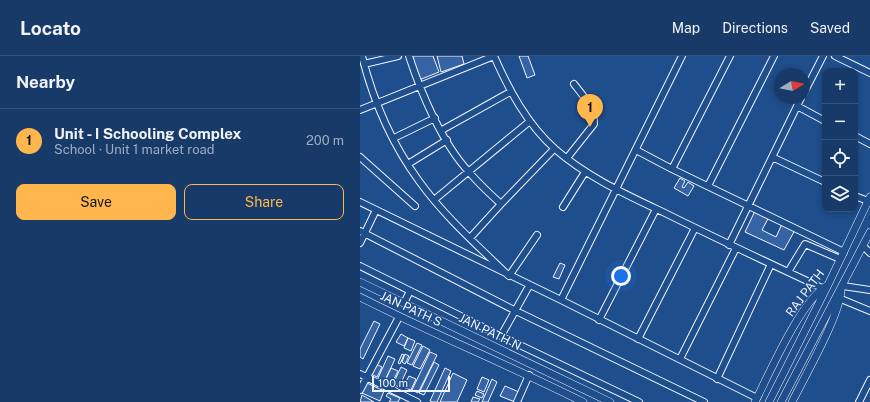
<!DOCTYPE html>
<html lang="en">
<head>
<meta charset="utf-8">
<style>
  body { margin:0; font-family:"Public Sans",sans-serif; background:#20416f; color:#f1f3f6 }
  .controls { position:absolute; right:12px; top:12px; display:grid; overflow:hidden; border-radius:8px; box-shadow:0 2px 6px #0003 }
  .controls button { width:36px; height:36px; display:grid; place-items:center; padding:0; border:0; border-bottom:1px solid #36547d; background:#173a69; color:#f1f3f6; font:20px sans-serif }
  .compass { position:absolute; left:414px; top:12px; width:36px; height:36px; border-radius:50%; background:#173a69; box-shadow:0 2px 6px #0003; rotate:80deg }
  .scale { position:absolute; left:12px; bottom:10px; width:78px; box-sizing:border-box; padding-left:4px; border:2px solid #f2f6ff; border-top:0; font-size:11px; line-height:14px; white-space:nowrap; color:#f2f6ff; -webkit-text-stroke:3px #1f4e8c; paint-order:stroke }
  .you { position:absolute; left:261px; top:220px; width:14px; height:14px; margin:-10px; border:3px solid #fff; border-radius:50%; background:#1a73e8; box-shadow:0 0 0 6px #1a73e833 }
  .badge { display:grid; place-items:center; width:26px; height:26px; border-radius:50%; background:#ffb74d; color:#111; font-size:13px; font-weight:700 }
  .pin { position:absolute; translate:-50% -33px; filter:drop-shadow(0 1px 2px #0008) }
  .pin::after { content:''; position:absolute; top:21px; width:14px; height:12px; background:inherit; clip-path:polygon(0 0,100% 0,50% 100%) }
  .list { margin:0; padding:0; list-style:none }
  h2 { display:flex; justify-content:space-between; align-items:center; height:52px; margin:0; padding:0 16px; font-size:17px }
  h2 small { font-size:13px; font-weight:400; color:#9eadc0 }
  .list li { display:grid; grid-template-columns:26px 1fr auto; gap:12px; align-items:center; box-sizing:border-box; height:64px; padding:0 16px; border-top:1px solid #36547d }
  .list b { display:block; font-size:15px; white-space:nowrap }
  .list p { margin:0; font-size:13px; white-space:nowrap; color:#9eadc0 }
  .list em { font-size:13px; font-style:normal; color:#9eadc0 }
  .actions { display:flex; gap:8px; padding:12px 16px }
  .actions a { flex:1; padding:9px 0; border:1px solid #ffb74d; border-radius:8px; text-align:center; font-size:14px; color:#ffb74d }
  .actions .main { background:#ffb74d; color:#111 }
  .icon { flex:none; width:22px; height:22px; fill:none; stroke:currentColor; stroke-width:2; stroke-linecap:round; stroke-linejoin:round }
  .map { position:relative; flex:none; width:510px; height:346px; overflow:hidden }
  header { display:flex; align-items:center; gap:24px; box-sizing:border-box; height:56px; padding:0 20px; background:#173a69; border-bottom:1px solid #36547d }
  header strong { font-size:19px }
  nav { display:flex; gap:22px; margin-inline-start:auto; font-size:14px }
  main { display:flex }
  aside { flex:1; background:#173a69 }
  .map>svg:first-child { display:block }
  .building { fill:#3563a3; stroke:#f2f6ff }
  .lines { fill:none; stroke-linecap:round; stroke-linejoin:round }
  .minor-casing { stroke:#f2f6ff; stroke-width:8 }
  .major-casing { stroke:#f2f6ff; stroke-width:8 }
  .minor { stroke:#1f4e8c; stroke-width:6 }
  .major { stroke:#1f4e8c; stroke-width:7 }
  .labels { text-anchor:middle; dominant-baseline:central; stroke-width:3; stroke-linejoin:round; paint-order:stroke }
  .street-label { font-size:12px; fill:#f2f6ff; stroke:#1f4e8c }
</style>
</head>
<body>
<header>
<strong>Locato</strong>
<nav><a>Map</a><a>Directions</a><a>Saved</a></nav>
</header>
<main>
<aside>
<h2>Nearby<small></small></h2>
<ul class="list">
<li><span class="badge">1</span><div><b>Unit - I Schooling Complex</b><p>School · Unit 1 market road</p></div><em>200 m</em></li>
</ul>
<div class="actions"><a class="main">Save</a><a>Share</a></div>
</aside>
<div class="map">
<svg width="510" height="346" viewBox="0 0 510 346">
  <rect width="100%" height="100%" fill="#1f4e8c"/>
  <path class="building" d="M51 0H73L79 16 59 24Z
    M77 0H102L104 8 81 16Z
    M159 0H168L175 19 167 22Z
    M320 122 325 125 322 131 324 132 328 126 334 130 328 140 314 132Z
    M395 155 409 161 402 174 416 181 422 168 435 174 424 194 385 176Z
    M200 207 205 209 199 223 193 221Z
    M14 265 20 268 3 303 0 301V293Z
    M41 278 48 282 44 290 36 286Z
    M48 282 55 285 51 295 44 292Z
    M57 287 62 289 52 309 47 307Z
    M63 290 70 294 60 313 53 310Z
    M70 296 77 299 58 337 52 334Z
    M42 298 44 299 40 308 38 307Z
    M45 298 49 300 45 308 42 306Z
    M28 300 35 303 25 325 18 322Z
    M74 306 79 309 64 339 59 337Z
    M16 308 22 311 17 321 11 318Z
    M41 311 47 314 39 331 33 328Z
    M31 312 38 315 32 327 25 324Z
    M85 312 91 315 77 346H73L70 345Z
    M93 317 107 324 97 346H80Z
    M49 320 56 323 51 334 43 331Z
    M122 321 129 324 124 336 117 333Z
    M132 323 137 326 128 346H122Z
    M7 327 24 335 20 345 2 337Z
    M145 330 159 336 155 346 140 340Z
    M117 335 124 338 122 342 115 339Z
    M28 337 40 342 38 346H29L31 343 26 340Z
    M2 339 14 346H0Z
    M113 341 120 343 118 346H111Z"/>
  <g class="lines">
    <g class="minor-casing">
      <path id="minor" d="M2 0C13 44 32 88 59 125 84 160 118 190 149 220L177 179
        M49 0C61 37 82 87 109 116 119 128 130 138 141 148L194 93
        M134 0C149 34 167 68 195 93 227 121 267 139 305 157 357 183 409 207 462 232
        M475 0 510 17
        M4 8 38 0
        M444 37 463 0
        M437 50 465 65
        M0 54 134 0
        M82 74 150 36
        M495 80 510 88
        M34 82 75 62
        M276 94 312 113 484 196
        M0 101 55 150
        M412 101 465 126
        M207 102 234 68C234 51 224 41 214 28
        M48 108 87 84
        M312 113 370 0
        M348 130 414 0
        M495 140 508 145
        M74 144 170 65
        M0 146 201 244 397 342
        M203 151 225 116
        M0 175 156 255 344 346
        M110 182 141 148
        M0 187 16 154
        M369 189 441 42
        M503 190 510 197
        M0 210 141 280 279 346
        M428 216 445 188 480 203
        M483 230 510 234
        M481 243 510 255
        M201 244 322 0
        M44 247 50 235
        M239 264 296 153
        M141 280 169 230
        M278 283 335 172
        M320 303 376 192
        M0 318 57 346
        M357 323 411 208
        M0 334 39 261
        M157 346 169 319
        M499 346 510 324"/>
    </g>
    <g class="major-casing">
      <path id="major" d="M0 226 250 346
        M0 241C73 278 149 309 223 346
        M395 346C409 318 442 242 468 229L510 141
        M409 346 468 229
        M421 346 510 176
        M432 346C444 322 481 257 481 234"/>
    </g>
    <use href="#minor" class="minor"/>
    <use href="#major" class="major"/>
  </g>
  <g class="labels">
    <g class="street-label">
      <text transform="translate(445 237) rotate(-53)">RAJ PATH</text>
      <text transform="translate(51 253) rotate(25)">JAN PATH S</text>
      <text transform="translate(130 276) rotate(26)">JAN PATH N</text>
    </g>
  </g>
</svg>
<div class="controls">
<button>+</button>
<button>−</button>
<button><svg class="icon" aria-label="locate" viewBox="0 0 24 24"><circle cx="12" cy="12" r="6"/><path d="M12 2v4M12 18v4M2 12h4M18 12h4"/></svg></button>
<button><svg class="icon" aria-label="layers" viewBox="0 0 24 24"><path d="M12 4l9 5-9 5-9-5zM3 14l9 5 9-5"/></svg></button>
</div>
<svg class="compass" viewBox="-18 -18 36 36"><path d="M0-13l5 13h-10z" fill="#e53935"/><path d="M0 13l5-13h-10z" fill="#9eadc0"/></svg>
<div class="scale">100 m</div>
<div class="you"></div>
<div class="pin badge" style="left:230px;top:71px">1</div>
</div>
</main>
</body>
</html>
